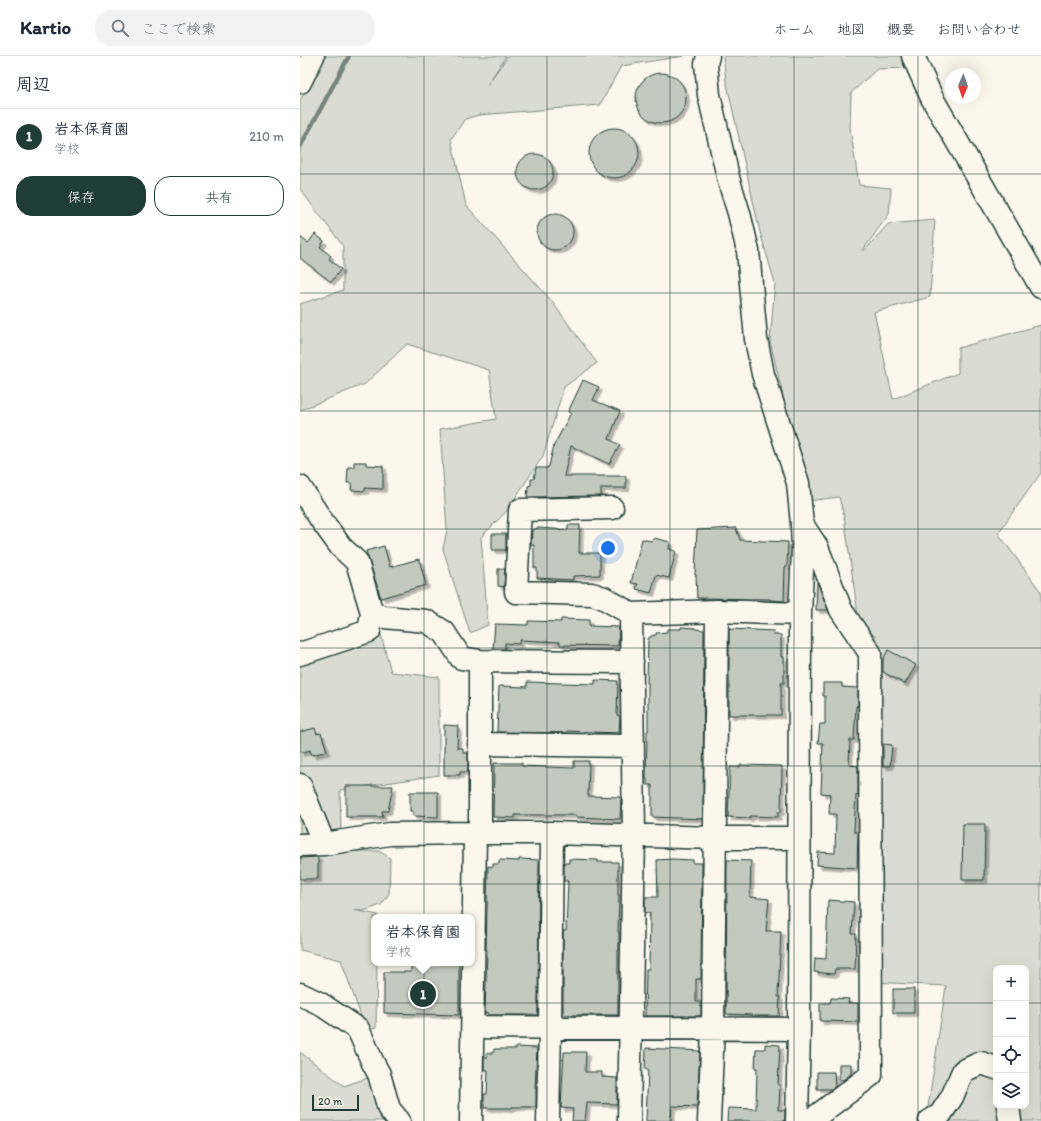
<!DOCTYPE html>
<html lang="ja">
<head>
<meta charset="utf-8">
<style>
  body { margin:0; font-family:Itim,"Klee One",sans-serif; background:#f2f2f3; color:#1f2937 }
  .controls { position:absolute; right:12px; bottom:12px; display:grid; overflow:hidden; border-radius:8px; box-shadow:0 4px 16px #0002 }
  .controls button { width:36px; height:36px; display:grid; place-items:center; padding:0; border:0; border-bottom:1px solid #e0e1e3; background:#fff; color:#1f2937; font:20px sans-serif }
  .compass { position:absolute; left:645px; top:12px; width:36px; height:36px; border-radius:50%; background:#fff; box-shadow:0 4px 16px #0002; rotate:182deg }
  .scale { position:absolute; left:12px; bottom:10px; width:47px; box-sizing:border-box; padding-left:4px; border:2px solid #1f3d34; border-top:0; font-size:11px; line-height:14px; white-space:nowrap; color:#1f3d34; -webkit-text-stroke:3px #fbf7ec; paint-order:stroke }
  .you { position:absolute; left:308px; top:492px; width:14px; height:14px; margin:-10px; border:3px solid #fff; border-radius:50%; background:#1a73e8; box-shadow:0 0 0 6px #1a73e833 }
  .badge { display:grid; place-items:center; width:26px; height:26px; border-radius:50%; background:#1f3d34; color:#fff; font-size:13px; font-weight:700 }
  .pin { position:absolute; translate:-50% -50%; border:2px solid #fff; box-shadow:0 1px 4px #0006 }
  .popup { position:absolute; left:71px; top:858px; width:104px; height:52px; box-sizing:border-box; display:grid; place-content:center; border-radius:8px; background:#fff; filter:drop-shadow(0 1px 3px #0005); font-size:13px; white-space:nowrap; color:#747a83 }
  .popup b { font-size:15px; color:#1f2937 }
  .popup::after { content:''; position:absolute; left:50%; top:100%; margin-left:-8px; border:8px solid transparent; border-top-color:#fff }
  .list { margin:0; padding:0; list-style:none }
  h2 { display:flex; justify-content:space-between; align-items:center; height:52px; margin:0; padding:0 16px; font-size:17px }
  h2 small { font-size:13px; font-weight:400; color:#747a83 }
  .list li { display:grid; grid-template-columns:26px 1fr auto; gap:12px; align-items:center; box-sizing:border-box; height:56px; padding:0 16px; border-top:1px solid #e0e1e3 }
  .list b { display:block; font-size:15px; white-space:nowrap }
  .list p { margin:0; font-size:13px; white-space:nowrap; color:#747a83 }
  .list em { font-size:13px; font-style:normal; color:#747a83 }
  .actions { display:flex; gap:8px; padding:12px 16px }
  .actions a { flex:1; padding:9px 0; border:1px solid #1f3d34; border-radius:16px; text-align:center; font-size:14px; color:#1f3d34 }
  .actions .main { background:#1f3d34; color:#fff }
  .icon { flex:none; width:22px; height:22px; fill:none; stroke:currentColor; stroke-width:2; stroke-linecap:round; stroke-linejoin:round }
  .map { position:relative; flex:none; width:741px; height:1065px; overflow:hidden }
  header { display:flex; align-items:center; gap:24px; box-sizing:border-box; height:56px; padding:0 20px; background:#fff; border-bottom:1px solid #e0e1e3 }
  header strong { font-size:19px }
  nav { display:flex; gap:22px; margin-inline-start:auto; font-size:14px }
  .search { width:280px; height:36px; background:#f2f2f3; display:flex; align-items:center; gap:10px; box-sizing:border-box; padding:0 14px; border-radius:16px; color:#747a83; font-size:15px }
  main { display:flex }
  aside { flex:1; background:#fff }
  .map>svg:first-child { display:block }
  .green { fill:#dbdcd1; stroke:#7d8c82; fill-rule:evenodd }
  .lines { fill:none; stroke-linecap:round; stroke-linejoin:round }
  .stream { stroke:#74847b; stroke-width:4.5 }
  .building { fill:#c4c9be; stroke:#1f3d34; filter:url(#shadow) }
  .minor-casing { stroke:#1f3d34; stroke-width:25 }
  .major-casing { stroke:#1f3d34; stroke-width:25 }
  .minor { stroke:#fbf7ec; stroke-width:22 }
  .major { stroke:#fbf7ec; stroke-width:22 }
  .grid { fill:none; stroke:#1f3d34; stroke-width:1; stroke-opacity:0.55 }
</style>
</head>
<body>
<header>
<strong>Kartio</strong>
<div class="search"><svg class="icon" aria-label="search" viewBox="0 0 24 24"><circle cx="10" cy="10" r="6"/><path d="M15 15l6 6"/></svg>ここで検索</div>
<nav><a>ホーム</a><a>地図</a><a>概要</a><a>お問い合わせ</a></nav>
</header>
<main>
<aside>
<h2>周辺<small></small></h2>
<ul class="list">
<li><span class="badge">1</span><div><b>岩本保育園</b><p>学校</p></div><em>210 m</em></li>
</ul>
<div class="actions"><a class="main">保存</a><a>共有</a></div>
</aside>
<div class="map">
<svg width="741" height="1065" viewBox="0 0 741 1065">
  <defs>
    <filter id="shadow"><feDropShadow dx="3.5" dy="3.5" stdDeviation="0" flood-color="#0004"/></filter>
  </defs>
  <rect width="100%" height="100%" fill="#fbf7ec"/>
  <filter id="ink" filterUnits="userSpaceOnUse"><feTurbulence type="fractalNoise" baseFrequency=".025" numOctaves="2"/><feDisplacementMap in="SourceGraphic" scale="8" xChannelSelector="R" yChannelSelector="G"/><feConvolveMatrix kernelMatrix="1 2 1 2 8 2 1 2 1" color-interpolation-filters="sRGB"/></filter>
  <g filter="url(#ink)">
    <path class="green" d="M24 0H206L187 29 208 0H384L321 10 300 49 179 59 165 63 151 83 166 149 250 243 297 307 264 331 243 400 205 457 181 481 188 569 170 577 143 493 147 474 140 373 196 363 189 314 107 288 65 328 0 354V248L43 234V190L0 133V44Z
      M423 0H608L610 12 577 13 551 37 550 72 559 129 591 132 589 158 563 194H565L588 168 635 164 630 241 574 256 593 343 658 317V292L741 269V417L698 477 741 536V1065H626L646 930 574 926 575 580 559 567 544 460 539 441 508 445 470 285 475 227 460 176 426 24ZM696 912H726V1050H696Z
      M80 575 91 616 139 621V719L40 734 41 776 21 795H79L90 802 89 838 81 849 64 855 54 854 78 859V861H74V907H77L76 972 66 974 41 904 0 894V609Z
      M0 996 44 1030 73 1020 103 1065H0Z"/>
    <g class="lines">
      <path class="stream" d="M0 91 49 0"/>
    </g>
    <path class="building" d="M336 42a25 25 0 1 1 50 0a25 25 0 1 1-50 0Z
      M289 97a25 25 0 1 1 50 0a25 25 0 1 1-50 0Z
      M217 116a18 18 0 1 1 36 0a18 18 0 1 1-36 0Z
      M237 176a18 18 0 1 1 36 0a18 18 0 1 1-36 0Z
      M15 178 24 185 20 191 31 200 29 203 41 213 31 226 0 202V181L8 187Z
      M283 324 299 331 293 344 320 355 309 383 320 389 309 408 271 390 264 420H326V432H301V440L227 441 228 430 231 429V423H234L236 412H248V410H249L254 389 271 357 268 356Z
      M54 406H66V409L83 410V433L65 432V435L51 434 52 427H47L48 411H54Z
      M268 469H280L279 497H300V519L273 520V524L237 522V512H234V489H231L232 474 238 472 268 474Z
      M436 472 440 484 488 486 487 511H485L484 545 470 544V543L397 542 396 519H395L397 474Z
      M192 478H206V494H192Z
      M354 482 370 486 369 493 376 495 369 522 356 519 351 537 336 533 338 528 331 527 342 483 351 485Z
      M84 490 90 511 119 503 126 529 81 542 66 495Z
      M198 513H205L204 531 198 530Z
      M517 525 528 554H516Z
      M261 563 289 564V570L319 571 318 590 260 589V586L220 584 219 588 205 587V593H193L195 568 228 569V565L261 566Z
      M381 571 395 572V573L404 574 403 763 352 761V729H347V723H346L347 675H348V627H347L348 582H350L351 580 356 579V577L367 576V573H381Z
      M429 573 474 575 473 579H481V601H484V627H481V659H429Z
      M588 594 616 609 605 628 583 616V604Z
      M295 624 318 625 317 659 320 660 319 677 267 675V677L197 676 199 630 227 631V626L295 628Z
      M523 627H542V631L558 632V650H556L554 684H550L549 709 558 710V739H556L554 772V776H558L557 812 517 809 518 796 535 797 536 758H529L530 738 521 737 523 687H518L520 668H525V640H523Z
      M144 669 158 670 157 692H163V697H168V716H160V719H144Z
      M15 672 17 678 21 677 27 695 12 699 10 694 0 697V676Z
      M583 688 592 689 590 710H583Z
      M274 705H289L288 740 321 741 320 763 276 761V759H215V762L193 761 194 707H222V710L274 712Z
      M440 709 482 710 481 756H478V761L450 760V762L428 761 430 711H440Z
      M46 730H93L88 755H82L83 761H46Z
      M110 736H138V761L113 760V755H110Z
      M663 768H685L684 824H662Z
      M18 801V823H0V802Z
      M219 803 239 804 238 959H188L189 957H185L187 894H186L188 810 193 811V808H199V804L219 805Z
      M269 803 298 804V806H318V839H319L318 876H319V894H318V959H263V875H266L268 825H264V807H269Z
      M372 803 393 804V807H402L401 923H396V946H401V960H345L346 913H349L350 857H345V841H358L357 804Z
      M427 804 451 805 450 841 469 843 466 875H481L478 941H480L479 960H452V959L426 958Z
      M528 844 554 846 552 878H556L555 913H535L534 918 514 916 515 902 526 903Z
      M136 907H159V959L84 957V916H111V908L127 910Z
      M593 933H614V957H593Z
      M531 942 549 943 548 947H558V966L520 965V947H530Z
      M465 988 480 989 478 1029H480L479 1050H478V1054H485V1065H427L428 1052 456 1053 457 1012H455L456 993H465Z
      M216 991 237 992 235 1032H236V1051H212V1052H184V1038H187L188 1014H184V1002H187V997H194V993H216Z
      M346 992 400 995 397 1051 372 1050 371 1065H346L348 1013H345Z
      M264 996H286L285 1016H302V1021L317 1022V1048L287 1047 285 1065H272L273 1053 261 1052Z
      M539 1008H551V1018L543 1024H539Z
      M517 1016H534L535 1031 532 1033H517Z"/>
    <g class="lines">
      <g class="minor-casing">
        <path id="minor" d="M408 0 406 8 409 39 429 125 439 157 448 195 456 283 463 318 498 427 502 468 503 493 500 558 499 973 497 1065
          M613 0 632 42 741 231
          M0 431 22 465 41 491 57 506 72 557 84 561 126 565 144 576 161 602 180 605 332 606
          M312 452 220 454 216 536 292 538 304 542 331 558 417 555 500 558
          M502 468 517 491 541 554 570 597 571 1019 510 1065
          M0 598 69 575 72 557
          M179 688 332 690
          M0 729 24 788
          M180 777V605
          M0 789 24 788 90 778 180 777H252L415 782H499
          M0 938 19 947 58 973 73 1007 79 1018 89 1053 99 1065
          M173 971 499 973
          M708 1050 710 1065
          M171 1065 175 777
          M248 1065 250 972 252 777
          M329 1065 334 779 331 558
          M409 1065 413 973 417 555
          M630 1065 640 1059 652 1041 663 1015 681 1007 696 1012"/>
      </g>
      <g class="major-casing">
        <path id="major" d="M0 26 13 0"/>
      </g>
      <use href="#minor" class="minor"/>
      <use href="#major" class="major"/>
    </g>
  </g>
  <path class="grid" d="M124 0V1065M247 0V1065M370 0V1065M494 0V1065M618 0V1065M0 118H741M0 237H741M0 355H741M0 473H741M0 592H741M0 710H741M0 828H741M0 947H696M726 947H741"/>
</svg>
<div class="controls">
<button>+</button>
<button>−</button>
<button><svg class="icon" aria-label="locate" viewBox="0 0 24 24"><circle cx="12" cy="12" r="6"/><path d="M12 2v4M12 18v4M2 12h4M18 12h4"/></svg></button>
<button><svg class="icon" aria-label="layers" viewBox="0 0 24 24"><path d="M12 4l9 5-9 5-9-5zM3 14l9 5 9-5"/></svg></button>
</div>
<svg class="compass" viewBox="-18 -18 36 36"><path d="M0-13l5 13h-10z" fill="#e53935"/><path d="M0 13l5-13h-10z" fill="#747a83"/></svg>
<div class="scale">20 m</div>
<div class="you"></div>
<div class="pin badge" style="left:123px;top:938px">1</div>
<div class="popup"><b>岩本保育園</b>学校</div>
</div>
</main>
</body>
</html>
